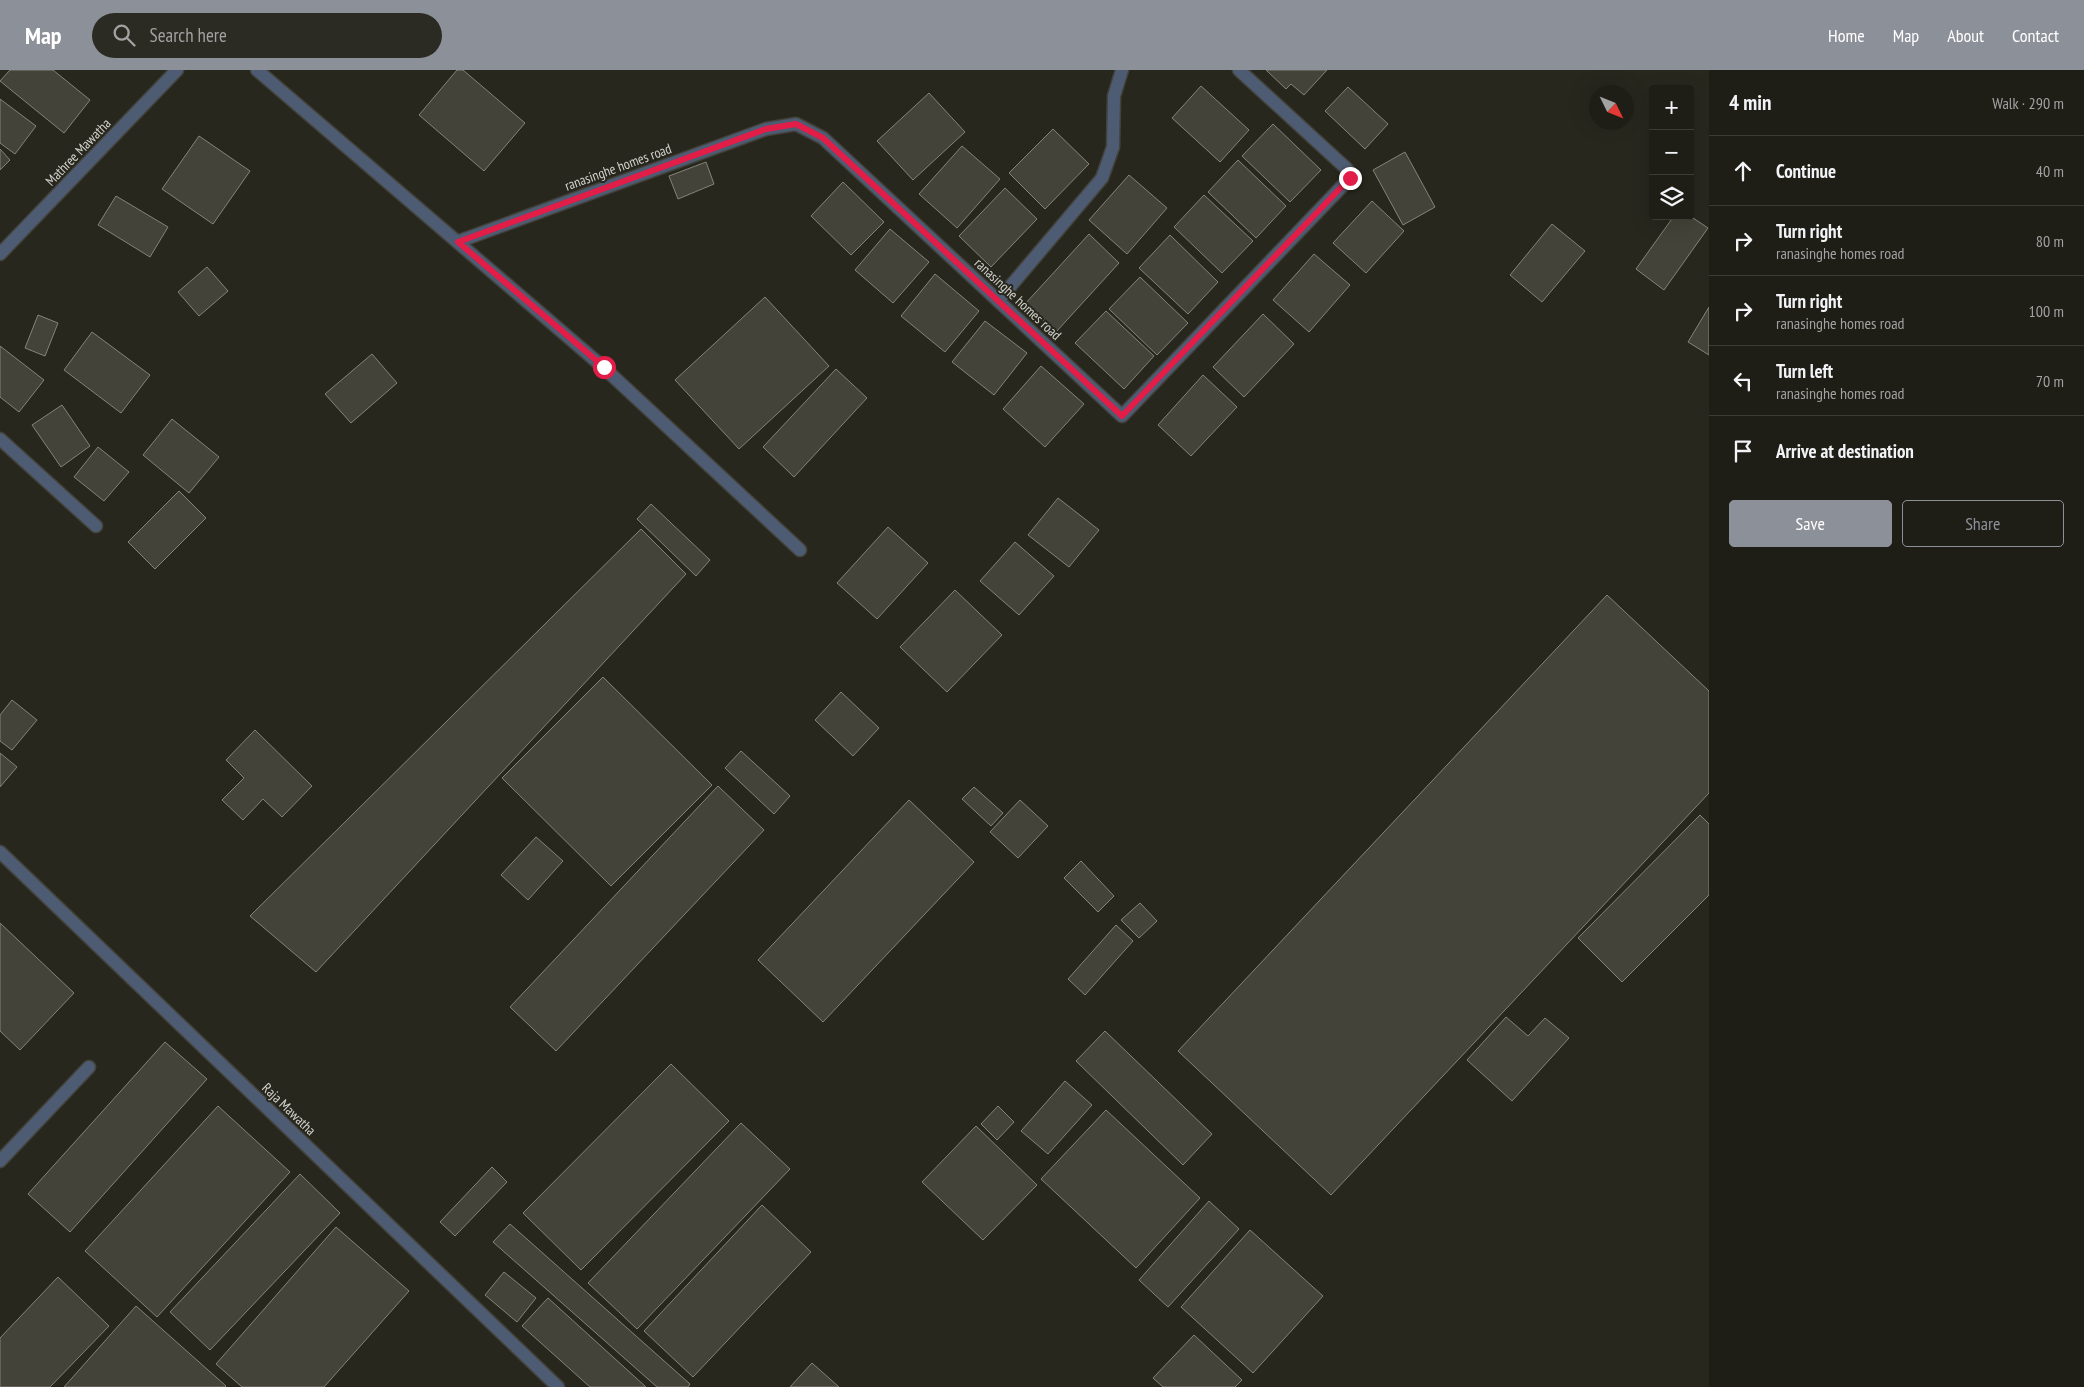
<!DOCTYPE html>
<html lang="en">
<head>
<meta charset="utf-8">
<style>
  body { margin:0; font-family:"PT Sans Narrow",sans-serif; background:#2b2a23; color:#f1f3f6 }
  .controls { position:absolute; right:15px; top:15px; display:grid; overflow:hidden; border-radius:5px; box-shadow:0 5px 20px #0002 }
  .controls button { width:45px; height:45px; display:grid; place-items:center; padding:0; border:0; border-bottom:1px solid #3c3b35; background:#1e1d16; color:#f1f3f6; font:25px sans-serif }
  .compass { position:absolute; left:1589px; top:15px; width:45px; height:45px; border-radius:50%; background:#1e1d16; box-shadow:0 5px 20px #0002; rotate:133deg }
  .stop { position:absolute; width:15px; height:15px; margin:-11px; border:4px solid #e11d48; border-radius:50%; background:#fff }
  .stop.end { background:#e11d48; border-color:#fff; box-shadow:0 1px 5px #0008 }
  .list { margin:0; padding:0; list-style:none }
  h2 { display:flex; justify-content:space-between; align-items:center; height:65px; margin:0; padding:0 20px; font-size:21px }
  h2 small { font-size:16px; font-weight:400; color:#a1a2a1 }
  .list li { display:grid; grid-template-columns:32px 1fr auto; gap:15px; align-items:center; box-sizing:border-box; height:70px; padding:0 20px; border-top:1px solid #3c3b35 }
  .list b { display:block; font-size:19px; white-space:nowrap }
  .list p { margin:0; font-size:16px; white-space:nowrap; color:#a1a2a1 }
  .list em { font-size:16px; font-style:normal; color:#a1a2a1 }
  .actions { display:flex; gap:10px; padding:15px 20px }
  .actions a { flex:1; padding:11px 0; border:1px solid #8c9099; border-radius:5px; text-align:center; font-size:18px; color:#8c9099 }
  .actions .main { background:#8c9099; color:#fff }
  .icon { flex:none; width:28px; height:28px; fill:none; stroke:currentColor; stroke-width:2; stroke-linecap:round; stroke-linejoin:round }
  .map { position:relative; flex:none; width:1709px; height:1317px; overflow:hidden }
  header { display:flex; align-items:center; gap:30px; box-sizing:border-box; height:70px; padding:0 25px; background:#8c9099; color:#fff }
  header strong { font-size:24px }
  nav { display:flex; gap:28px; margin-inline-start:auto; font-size:18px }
  .search { width:350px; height:45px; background:#2b2a23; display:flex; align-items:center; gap:12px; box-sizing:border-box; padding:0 18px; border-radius:28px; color:#a1a2a1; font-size:19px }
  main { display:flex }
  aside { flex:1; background:#1e1d16 }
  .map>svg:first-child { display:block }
  .building { fill:#434339; stroke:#858479 }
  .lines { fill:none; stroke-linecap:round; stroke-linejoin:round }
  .minor-casing { stroke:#43423a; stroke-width:15 }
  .minor { stroke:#4e5c73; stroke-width:12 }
  .route { stroke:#e11d48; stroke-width:6 }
  .labels { text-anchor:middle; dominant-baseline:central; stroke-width:4; stroke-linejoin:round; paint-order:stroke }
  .street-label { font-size:14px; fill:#d2d2cc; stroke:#28271e }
</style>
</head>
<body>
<header>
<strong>Map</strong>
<div class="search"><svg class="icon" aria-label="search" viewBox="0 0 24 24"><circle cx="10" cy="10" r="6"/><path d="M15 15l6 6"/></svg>Search here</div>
<nav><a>Home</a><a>Map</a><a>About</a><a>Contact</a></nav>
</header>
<main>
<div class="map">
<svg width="1709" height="1317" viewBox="0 0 1709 1317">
  <rect width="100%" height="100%" fill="#28271e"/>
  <path class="building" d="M10 0H53L90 30 64 63 0 11Z
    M457 0H463L525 53 484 101 419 45Z
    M1266 0H1327L1304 25 1291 14 1286 19Z
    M1201 16 1249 60 1220 92 1172 48Z
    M1348 17 1388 54 1365 79 1325 41Z
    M929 23 965 62 913 110 877 71Z
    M0 29 36 56 15 84 0 73Z
    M1273 54 1321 100 1290 132 1242 86Z
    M1053 59 1089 94 1045 139 1009 103Z
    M199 66 250 101 213 154 162 119Z
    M962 76 1000 109 957 158 919 124Z
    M0 79 10 90 0 100Z
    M1405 82 1435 137 1403 155 1373 100Z
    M1238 90 1286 136 1256 168 1208 122Z
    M706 92 714 114 678 129 669 106Z
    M1129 105 1167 138 1127 184 1089 150Z
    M843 112 884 152 851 185 811 146Z
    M1005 118 1037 149 991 197 959 166Z
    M1204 125 1253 171 1222 203 1174 157Z
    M116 126 168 157 150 187 98 155Z
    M1372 131 1404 161 1366 203 1333 173Z
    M1674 146H1690L1708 158 1664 220 1636 199Z
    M1552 154 1585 181 1542 232 1510 205Z
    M890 159 929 192 893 233 855 200Z
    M1089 164 1119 193 1056 262 1025 234Z
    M1170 165 1218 212 1188 244 1139 198Z
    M1314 184 1350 215 1309 262 1273 230Z
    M207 197 228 221 199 246 178 222Z
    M935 204 979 241 945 282 901 246Z
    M1140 207 1188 253 1157 285 1109 239Z
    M765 227 829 296 739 379 675 310Z
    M1709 237V285L1688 272Z
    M1106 241 1154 286 1124 319 1075 273Z
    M1263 244 1294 274 1244 327 1213 297Z
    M38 245 58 253 45 286 25 278Z
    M985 251 1027 283 994 325 952 292Z
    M92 262 150 305 121 343 64 300Z
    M0 276 44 310 19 342 0 327Z
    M372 284 397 313 351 353 325 324Z
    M1041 296 1084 334 1045 377 1003 339Z
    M836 299 867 328 794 407 763 377Z
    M1203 305 1237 337 1191 386 1158 355Z
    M62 335 90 376 61 397 32 355Z
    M172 349 219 387 189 423 143 385Z
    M98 377 129 402 104 431 74 407Z
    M179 421 206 448 155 499 128 472Z
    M1058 428 1099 460 1069 497 1028 465Z
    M651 434 710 490 696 506 637 449Z
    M888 457 928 493 877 549 837 513Z
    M641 459 686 504 316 902 250 846Z
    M1015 472 1054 506 1019 545 980 511Z
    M955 520 1002 565 947 622 900 577Z
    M1607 525 1709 621V723L1331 1125 1178 981Z
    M603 607 712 715 611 816 502 708Z
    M841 622 879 658 853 686 815 650Z
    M12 630 37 650 12 680 0 671V645Z
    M255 660 312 716 282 747 263 729 243 750 222 730 244 708 226 690Z
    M741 681 790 726 774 744 725 698Z
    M0 683 17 697 0 717Z
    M718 716 764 760 556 981 510 937Z
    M974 717 1003 743 991 756 962 729Z
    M909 730 974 792 823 952 758 890Z
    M1020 730 1048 756 1018 788 990 762Z
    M1700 745 1709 754V825L1622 912 1578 868Z
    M536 767 563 791 528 830 501 805Z
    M1081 791 1114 826 1098 842 1064 808Z
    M1140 833 1157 851 1139 868 1121 850Z
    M0 853 74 923 20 980 0 961Z
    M1116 855 1133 871 1085 925 1068 909Z
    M1506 947 1528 966 1545 948 1569 968 1512 1031 1467 990Z
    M1105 961 1212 1064 1183 1095 1076 991Z
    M165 972 207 1009 70 1162 28 1124Z
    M671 994 729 1051 581 1200 523 1143Z
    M1065 1011 1092 1035 1048 1084 1021 1061Z
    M218 1036 290 1102 157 1247 85 1181Z
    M998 1036 1014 1052 997 1070 981 1054Z
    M1106 1040 1200 1128 1136 1198 1041 1109Z
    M741 1053 790 1099 637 1259 588 1213Z
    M976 1056 1037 1115 983 1170 922 1112Z
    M492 1097 507 1112 455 1166 440 1152Z
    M300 1104 340 1143 210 1280 170 1242Z
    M1209 1131 1239 1159 1168 1237 1139 1210Z
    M762 1135 811 1182 693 1307 644 1261Z
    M510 1154 690 1314 688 1317H657L493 1172Z
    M336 1157 409 1221 324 1317H242L216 1294Z
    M1250 1160 1323 1226 1253 1303 1181 1237Z
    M504 1202 536 1228 517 1252 485 1225Z
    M58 1207 109 1256 50 1317H0V1268Z
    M548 1228 646 1317H590L522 1256Z
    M136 1236 226 1316 225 1317H64Z
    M1194 1265 1242 1310 1235 1317H1163L1153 1308Z
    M812 1293 839 1317H790Z"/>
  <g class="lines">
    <g class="minor-casing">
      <path id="minor" d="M257 0 603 297 800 480
        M457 172 766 59 796 54 823 68 1122 346 1350 108 1347 99 1239 0
        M0 184 177 0
        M998 231 1102 108 1113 77 1114 26 1122 0
        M0 369 96 456
        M0 782 558 1317
        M0 1091 89 997"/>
    </g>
    <use href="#minor" class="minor"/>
  </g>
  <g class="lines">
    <path class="route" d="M604 297 458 172 766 59 796 54 823 68 1122 346 1350 108"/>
  </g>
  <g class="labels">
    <g class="street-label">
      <text transform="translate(78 82) rotate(-46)">Mathree Mawatha</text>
      <text transform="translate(618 97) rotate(-20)">ranasinghe homes road</text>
      <text transform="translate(1018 229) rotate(43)">ranasinghe homes road</text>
      <text transform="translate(289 1039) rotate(44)">Raja Mawatha</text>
    </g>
  </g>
</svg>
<div class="controls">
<button>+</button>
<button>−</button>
<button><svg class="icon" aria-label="layers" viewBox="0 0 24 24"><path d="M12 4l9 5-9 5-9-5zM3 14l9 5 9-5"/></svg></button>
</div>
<svg class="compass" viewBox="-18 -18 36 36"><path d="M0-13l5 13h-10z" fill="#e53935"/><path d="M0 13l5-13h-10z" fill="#a1a2a1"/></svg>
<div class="stop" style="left:604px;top:297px"></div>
<div class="stop end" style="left:1350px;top:108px"></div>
</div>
<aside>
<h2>4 min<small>Walk · 290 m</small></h2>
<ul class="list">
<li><svg class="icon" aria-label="ahead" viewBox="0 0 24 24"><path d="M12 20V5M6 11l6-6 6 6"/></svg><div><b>Continue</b></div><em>40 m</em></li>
<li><svg class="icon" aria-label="right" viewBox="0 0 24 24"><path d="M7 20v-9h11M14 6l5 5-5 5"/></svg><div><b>Turn right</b><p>ranasinghe homes road</p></div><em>80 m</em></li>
<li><svg class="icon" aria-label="right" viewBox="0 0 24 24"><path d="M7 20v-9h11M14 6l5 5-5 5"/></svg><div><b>Turn right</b><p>ranasinghe homes road</p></div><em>100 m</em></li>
<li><svg class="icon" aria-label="left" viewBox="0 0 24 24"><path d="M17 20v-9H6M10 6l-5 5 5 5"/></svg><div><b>Turn left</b><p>ranasinghe homes road</p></div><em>70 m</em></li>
<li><svg class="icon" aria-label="arrive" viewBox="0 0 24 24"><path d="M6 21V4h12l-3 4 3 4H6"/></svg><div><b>Arrive at destination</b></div></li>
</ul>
<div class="actions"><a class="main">Save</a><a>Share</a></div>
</aside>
</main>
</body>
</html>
